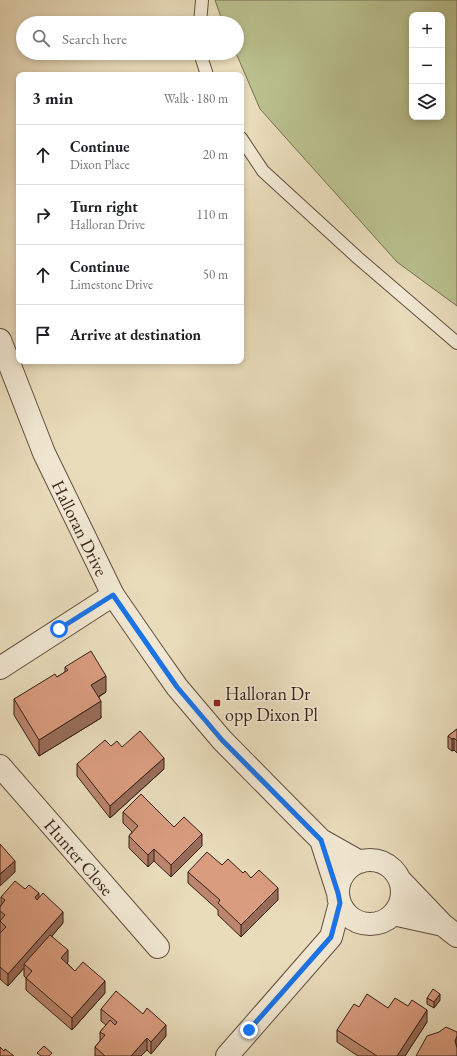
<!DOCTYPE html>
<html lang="en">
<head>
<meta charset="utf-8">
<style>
  body { margin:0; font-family:"EB Garamond",serif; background:#f2f2f2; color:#202124 }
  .controls { position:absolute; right:12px; top:12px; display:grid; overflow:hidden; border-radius:8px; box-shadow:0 2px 6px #0003 }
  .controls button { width:36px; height:36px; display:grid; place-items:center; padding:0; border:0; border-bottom:1px solid #e0e0e0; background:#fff; color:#202124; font:20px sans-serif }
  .stop { position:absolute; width:12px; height:12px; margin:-9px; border:3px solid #1a73e8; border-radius:50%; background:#fff }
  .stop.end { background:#1a73e8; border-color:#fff; box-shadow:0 1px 4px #0008 }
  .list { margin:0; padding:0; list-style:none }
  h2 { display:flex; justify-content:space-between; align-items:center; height:52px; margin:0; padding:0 16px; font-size:17px }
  h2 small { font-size:13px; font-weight:400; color:#757577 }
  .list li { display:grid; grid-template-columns:26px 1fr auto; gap:12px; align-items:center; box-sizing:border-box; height:60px; padding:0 16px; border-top:1px solid #e0e0e0 }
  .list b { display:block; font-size:15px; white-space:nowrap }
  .list p { margin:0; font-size:13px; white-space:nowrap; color:#757577 }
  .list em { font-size:13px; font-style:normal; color:#757577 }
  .icon { flex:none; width:22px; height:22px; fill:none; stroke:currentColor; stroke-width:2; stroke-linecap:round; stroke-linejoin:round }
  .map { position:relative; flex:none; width:457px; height:1056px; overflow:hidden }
  .search { position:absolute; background:#fff; box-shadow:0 2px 6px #0003; left:16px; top:16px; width:228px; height:44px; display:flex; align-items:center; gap:10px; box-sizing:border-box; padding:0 14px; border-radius:22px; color:#757577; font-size:15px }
  .panel { position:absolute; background:#fff; box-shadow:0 2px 6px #0003; left:16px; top:72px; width:228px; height:292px; border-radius:8px }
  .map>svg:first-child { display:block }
  .green { fill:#b9c08e; stroke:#787052; fill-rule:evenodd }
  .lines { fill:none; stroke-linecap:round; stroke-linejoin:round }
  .service-casing { stroke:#634e3f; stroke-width:14 }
  .minor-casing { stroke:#634e3f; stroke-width:24 }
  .tertiary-casing { stroke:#634e3f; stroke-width:24 }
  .service { stroke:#f1e8d3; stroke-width:12 }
  .minor { stroke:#f1e8d3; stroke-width:22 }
  .tertiary { stroke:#f1e8d3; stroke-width:22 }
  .wall { fill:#bb866d; stroke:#361f16 }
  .shaded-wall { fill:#996d59; stroke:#361f16 }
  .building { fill:#da9c7f; stroke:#361f16 }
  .route { stroke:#1a73e8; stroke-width:5 }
  .poi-dot { fill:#8f2418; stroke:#f1e8d3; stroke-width:1.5 }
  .labels { text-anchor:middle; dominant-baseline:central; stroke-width:3; stroke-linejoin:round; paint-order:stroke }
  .street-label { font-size:18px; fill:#361f16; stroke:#f1e8d3 }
  .poi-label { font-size:18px; fill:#361f16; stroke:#f1e8d3; text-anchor:start }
</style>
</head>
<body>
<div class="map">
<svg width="457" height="1056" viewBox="0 0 457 1056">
  <rect width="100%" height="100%" fill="#e9dcbb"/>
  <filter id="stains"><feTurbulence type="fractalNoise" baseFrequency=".005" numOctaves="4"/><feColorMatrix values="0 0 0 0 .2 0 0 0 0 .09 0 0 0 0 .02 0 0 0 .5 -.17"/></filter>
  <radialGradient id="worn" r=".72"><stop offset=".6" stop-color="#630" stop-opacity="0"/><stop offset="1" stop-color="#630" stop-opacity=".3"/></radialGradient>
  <path class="green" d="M215 0H457V306L397 262 260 109 236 53 237 23H223ZM412 15H442V117H412Z"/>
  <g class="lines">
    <g class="service-casing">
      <path id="service" d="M200 23 202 0
        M200 53 207 75
        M241 138 263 171 358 258 457 343"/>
    </g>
    <g class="minor-casing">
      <path id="minor" d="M0 668 113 595
        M0 766 158 947"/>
    </g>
    <g class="tertiary-casing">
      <path id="tertiary" d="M0 340 44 453 113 595 151 650 177 687 222 740 294 813 321 840 360 862
        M321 840 338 893
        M338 892a32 32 0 1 1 64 0a32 32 0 1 1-64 0Z
        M400 880 443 925 457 936
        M393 914 443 925
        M227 1056 331 937 340 903"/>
    </g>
    <use href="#service" class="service"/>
    <use href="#minor" class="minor"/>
    <use href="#tertiary" class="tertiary"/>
  </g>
  <path class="wall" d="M65 667 106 692 99 697 101 718 39 756 14 715V699L57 677 65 672Z
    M457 729V753L454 750 452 751 448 748V736Z
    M111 746 122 747 164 769 110 818 77 776V764Z
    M123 812 174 827 202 846 171 877 154 861 148 867 129 848V836L132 832 123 823Z
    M188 872 243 873 251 878 278 900 241 937 218 915V910L188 883Z
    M25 889 39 898 63 923 52 936 68 962 67 963 75 971 105 993 72 1030 26 990V978L24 976V968L8 986 0 979V907L1 905V897Z
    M427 998 440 1000 434 1008 427 1004Z
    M359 1007 388 1008 427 1022 405 1056H358L337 1042V1030Z
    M101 1009 166 1036 151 1054 147 1050 141 1056H95V1047L100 1041V1032L106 1025 101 1021Z"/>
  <path class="shaded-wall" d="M106 676V692L91 701V685Z
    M101 701V718L39 756V740Z
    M454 738V750L452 751V739Z
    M164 758V769L110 818V806Z
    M202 834V846L171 877V865Z
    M154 849V861L148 867V855Z
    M15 861V872L0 886V874Z
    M278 888V900L241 937V925Z
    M39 893V905L35 897Z
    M63 912V923L26 966 24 964V968L8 986V974Z
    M68 950V962L61 970V958Z
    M105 981V993L72 1030V1018Z
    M440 994V1000L434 1008V1002Z
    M427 1010V1022L405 1056H397Z
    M166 1025V1036L151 1054V1042Z
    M457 1036V1048L455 1041Z
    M147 1038V1050L141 1056H131Z"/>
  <path class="building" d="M91 651 106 676 91 685 101 701 39 740 14 699 55 674 57 677 68 670 65 667Z
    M457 729V741L454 738 452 739 448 736Z
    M140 731 164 758 110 806 77 764 105 740 111 746 117 741 122 747Z
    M141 794 174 827 184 817 202 834 171 865 154 849 148 855 129 836 138 826 123 812Z
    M0 844 15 861 0 874Z
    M207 852 222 865 228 859 243 873 245 871 251 878 259 870 278 888 241 925 218 903 220 900 188 872Z
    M15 881 25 889 29 885 39 893 35 897 37 900 43 893 63 912 8 974 0 967V933L6 927 0 921 5 915 0 911V907L5 900 1 897Z
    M50 935 68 950 61 958 75 971 83 962 105 981 72 1018 26 978 32 971 24 964Z
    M433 989 440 994 434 1002 427 998Z
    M116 991 143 1014 147 1008 166 1025 151 1042 147 1038 131 1056H105L95 1047 105 1035 100 1032 110 1020 115 1025 117 1022 101 1009Z
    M367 994 388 1008 395 998 408 1006 412 1000 427 1010 397 1056H377L337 1030 354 1004 359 1007Z
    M446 1027 457 1032V1036L455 1041 457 1048V1056H416L427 1036 439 1032Z
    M44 1046 52 1053 49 1056H41L37 1053Z
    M0 1047 4 1051 5 1049 14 1056H0Z"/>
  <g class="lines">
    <path class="route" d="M59 629 113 595 177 687 222 740 321 840 338 893 340 903 331 937 249 1030"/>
  </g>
  <rect class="poi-dot" x="213" y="699" width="8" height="8" rx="2"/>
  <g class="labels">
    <g class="street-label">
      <text transform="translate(80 528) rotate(64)">Halloran Drive</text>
      <text transform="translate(79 857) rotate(49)">Hunter Close</text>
    </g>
    <g class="poi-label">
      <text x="225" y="693">Halloran Dr<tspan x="225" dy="21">opp Dixon Pl</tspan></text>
    </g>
  </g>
  <rect width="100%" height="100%" filter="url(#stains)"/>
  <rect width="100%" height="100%" fill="url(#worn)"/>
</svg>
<div class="controls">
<button>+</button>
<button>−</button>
<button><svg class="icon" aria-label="layers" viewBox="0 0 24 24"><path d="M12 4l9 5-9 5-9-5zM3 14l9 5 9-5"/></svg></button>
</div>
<div class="stop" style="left:59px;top:629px"></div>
<div class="stop end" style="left:249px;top:1030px"></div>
<div class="search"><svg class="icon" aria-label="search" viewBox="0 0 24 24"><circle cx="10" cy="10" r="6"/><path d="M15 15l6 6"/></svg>Search here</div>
<section class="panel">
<h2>3 min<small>Walk · 180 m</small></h2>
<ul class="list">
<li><svg class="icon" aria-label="ahead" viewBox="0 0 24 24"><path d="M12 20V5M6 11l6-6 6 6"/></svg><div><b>Continue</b><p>Dixon Place</p></div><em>20 m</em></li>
<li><svg class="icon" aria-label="right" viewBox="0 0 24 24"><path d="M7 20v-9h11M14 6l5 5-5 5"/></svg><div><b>Turn right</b><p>Halloran Drive</p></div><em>110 m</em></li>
<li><svg class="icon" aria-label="ahead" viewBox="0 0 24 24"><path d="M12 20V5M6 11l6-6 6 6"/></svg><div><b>Continue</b><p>Limestone Drive</p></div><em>50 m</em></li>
<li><svg class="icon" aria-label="arrive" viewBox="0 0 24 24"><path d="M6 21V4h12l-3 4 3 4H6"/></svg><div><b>Arrive at destination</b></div></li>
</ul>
</section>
</div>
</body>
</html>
